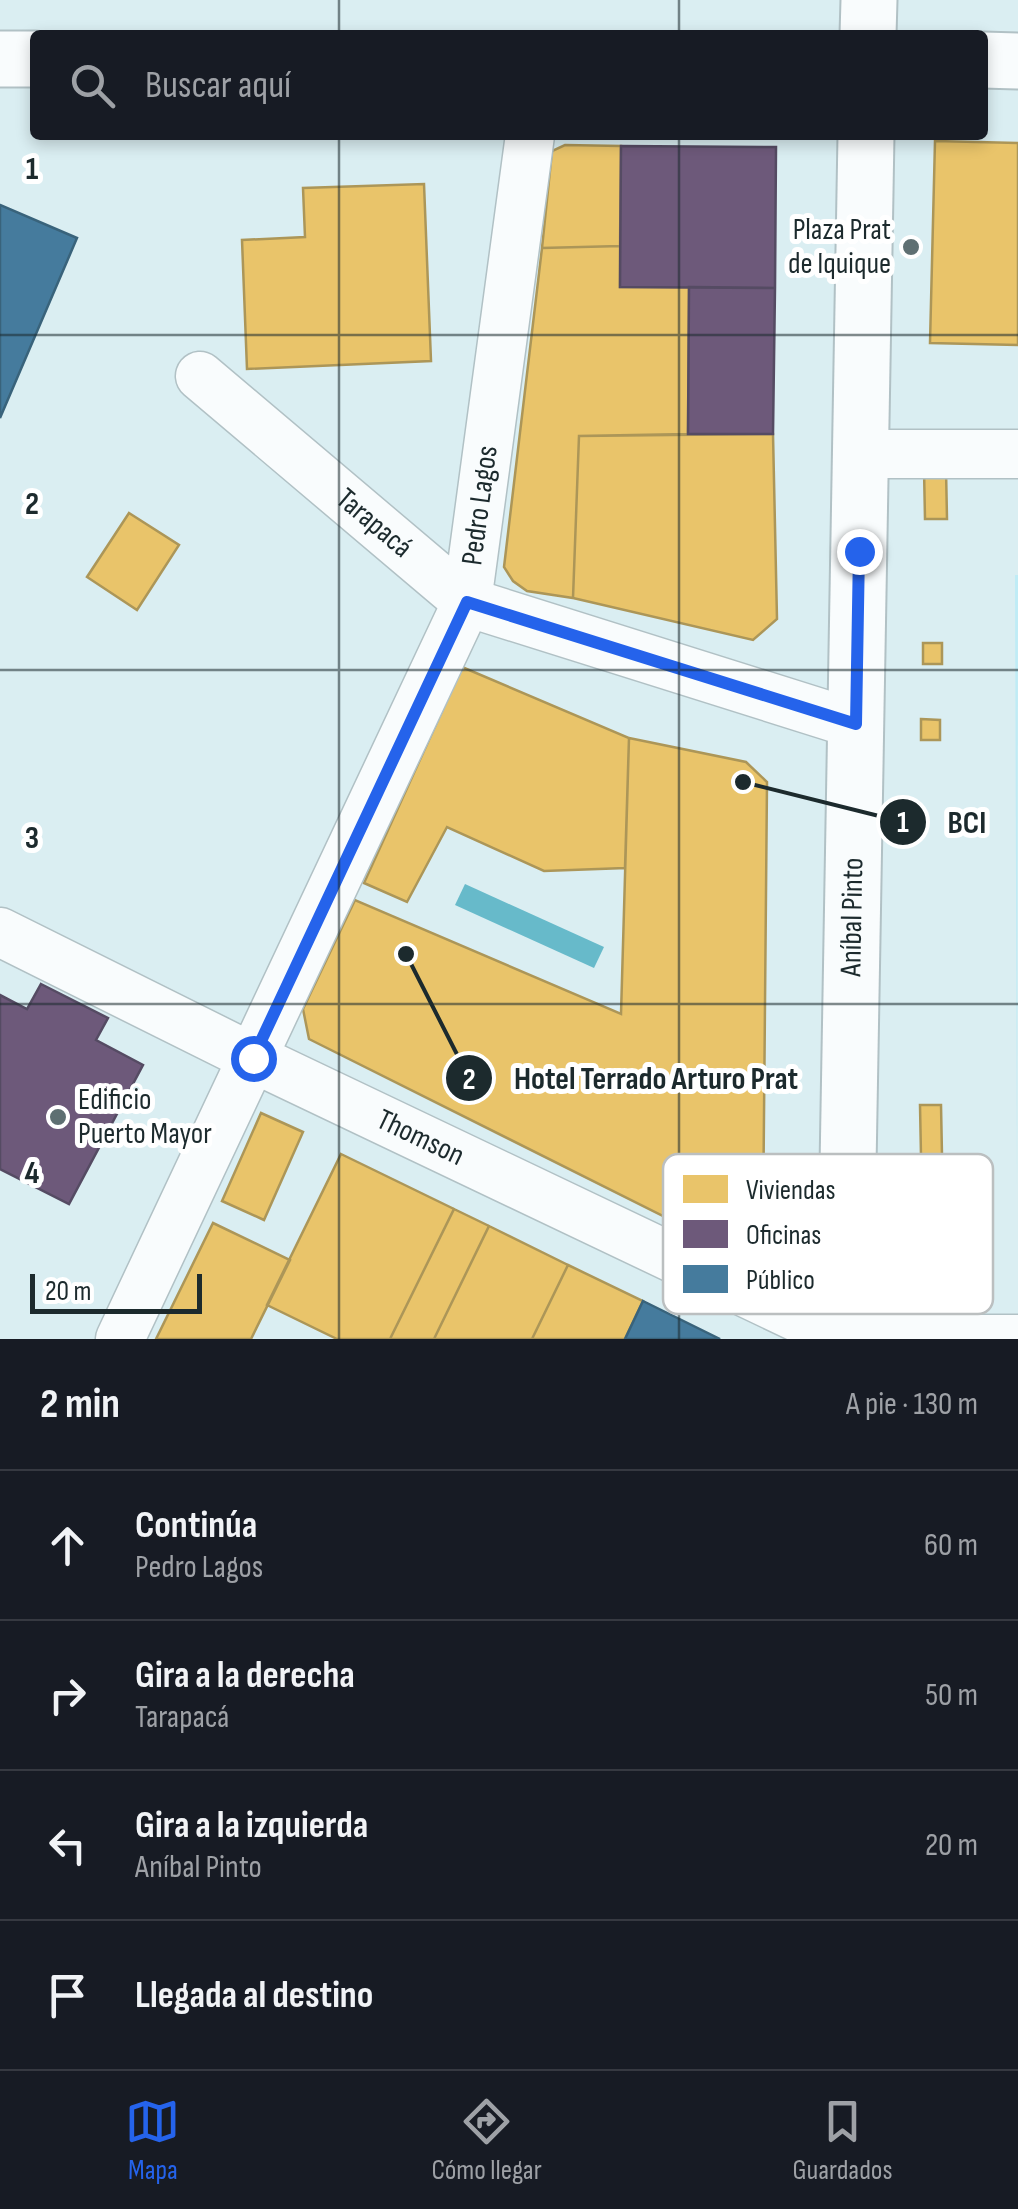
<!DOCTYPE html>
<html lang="es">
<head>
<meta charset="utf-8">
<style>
  body { margin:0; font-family:"Sofia Sans Condensed",sans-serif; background:#242831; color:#f1f3f6 }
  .scale { position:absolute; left:30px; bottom:25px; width:172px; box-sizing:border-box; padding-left:10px; border:5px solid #1c2a2d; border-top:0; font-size:28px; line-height:35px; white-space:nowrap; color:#1c2a2d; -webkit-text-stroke:8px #fff; paint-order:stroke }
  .stop { position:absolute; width:30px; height:30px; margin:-22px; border:8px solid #2563eb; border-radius:50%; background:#fff }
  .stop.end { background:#2563eb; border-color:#fff; box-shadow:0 2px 10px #0008 }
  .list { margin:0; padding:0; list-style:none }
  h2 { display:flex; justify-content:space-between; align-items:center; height:130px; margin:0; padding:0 40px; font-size:42px }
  h2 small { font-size:32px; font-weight:400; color:#9ea1a6 }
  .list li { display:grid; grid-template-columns:65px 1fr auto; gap:30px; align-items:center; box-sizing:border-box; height:150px; padding:0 40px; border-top:2px solid #363941 }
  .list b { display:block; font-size:38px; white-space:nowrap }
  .list p { margin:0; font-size:32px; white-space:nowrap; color:#9ea1a6 }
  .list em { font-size:32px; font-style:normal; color:#9ea1a6 }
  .icon { flex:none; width:55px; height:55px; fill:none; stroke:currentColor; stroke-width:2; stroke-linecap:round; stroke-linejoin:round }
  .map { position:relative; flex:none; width:1018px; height:1339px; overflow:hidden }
  .search { position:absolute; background:#171b24; box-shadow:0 5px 15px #0003; left:30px; right:30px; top:30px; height:110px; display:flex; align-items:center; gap:25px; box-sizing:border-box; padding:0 35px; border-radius:10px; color:#9ea1a6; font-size:38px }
  .sheet { height:730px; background:#171b24 }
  nav { display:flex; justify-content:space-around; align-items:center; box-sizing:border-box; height:140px; border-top:2px solid #363941; background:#171b24; font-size:28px; color:#9ea1a6 }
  nav a { display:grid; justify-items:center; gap:5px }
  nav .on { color:#2563eb }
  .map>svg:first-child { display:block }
  .green { fill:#bfecf6 }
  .water { fill:#67baca }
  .homes { fill:#e9c46a; stroke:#ac9658; stroke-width:2.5 }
  .offices { fill:#6d597a; stroke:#554b63; stroke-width:2.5 }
  .public { fill:#457b9d; stroke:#39637b; stroke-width:2.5 }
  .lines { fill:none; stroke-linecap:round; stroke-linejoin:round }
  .street-casing { stroke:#b1c1c5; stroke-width:51 }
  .secondary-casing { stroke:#b1c1c5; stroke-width:59 }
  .street { stroke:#f9fcfd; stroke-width:48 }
  .secondary { stroke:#f9fcfd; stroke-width:55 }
  .route { stroke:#2563eb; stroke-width:12 }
  .grid { fill:none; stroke:#1c2a2d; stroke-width:2.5; stroke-opacity:0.55 }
  .poi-dot { fill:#5e6f72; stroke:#fff; stroke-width:4 }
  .labels { text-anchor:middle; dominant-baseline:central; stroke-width:10; stroke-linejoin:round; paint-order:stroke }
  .poi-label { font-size:30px; fill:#1c2a2d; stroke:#fff; text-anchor:end }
  .street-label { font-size:30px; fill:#1c2a2d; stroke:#fff }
  .key { fill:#fff; stroke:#bbbfc0; stroke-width:2.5 }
  .key-label { font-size:28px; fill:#1c2a2d }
  .grid-label { font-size:32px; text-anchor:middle; font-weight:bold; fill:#1c2a2d; stroke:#fff; stroke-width:10; stroke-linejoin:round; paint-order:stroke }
  .leader { fill:none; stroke:#1c2a2d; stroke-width:4 }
  .callout-dot { fill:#1c2a2d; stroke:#fff; stroke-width:4 }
  .mark-label { font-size:30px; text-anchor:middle; font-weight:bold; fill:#fff }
  .callout-label { font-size:32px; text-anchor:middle; font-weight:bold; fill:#1c2a2d; stroke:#fff; stroke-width:10; stroke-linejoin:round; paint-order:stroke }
</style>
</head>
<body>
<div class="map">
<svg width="1018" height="1339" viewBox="0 0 1018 1339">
  <rect width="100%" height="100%" fill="#daeef2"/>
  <path class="green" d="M1015 575H1018L1017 1191Z"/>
  <path class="water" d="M465 884 604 947 594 968 455 905Z"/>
  <path class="homes" d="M935 141 1018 143V345L930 343Z
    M565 145 621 146 620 246 542 248 552 151Z
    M424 184 431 361 247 369 242 240 305 237 303 188Z
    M620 246V287H689L688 434 579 436 573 598 527 591 513 581 504 567 542 248Z
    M773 434 777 619 753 640 573 598 579 436Z
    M924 469H946L947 519H925Z
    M129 513 179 545 137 610 87 577Z
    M923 643H942V664H923Z
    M462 667 629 738 625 868 544 871 447 827 407 902 364 883Z
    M921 719 940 720V740H921Z
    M629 738 746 762 767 782 763 1226 735 1252 309 1039 303 1009 355 900 621 1014Z
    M920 1105H941L942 1155 921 1156Z
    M261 1113 303 1132 264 1220 222 1201Z
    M341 1154 454 1209 390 1339H337L267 1305Z
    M454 1209 489 1226 434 1339H390Z
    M213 1223 290 1260 251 1339H156Z
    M489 1226 568 1265 532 1339H434Z
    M568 1265 643 1301 625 1339H532Z"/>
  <path class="offices" d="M621 146 776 147 775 288 620 287Z
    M689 287 775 288 773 434H688Z
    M41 984 108 1018 96 1040 143 1065 69 1204 0 1169V995L27 1009Z"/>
  <path class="public" d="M0 205 77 238 0 418Z
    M643 1301 720 1339H625Z"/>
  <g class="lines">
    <g class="street-casing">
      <g id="street">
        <path id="s1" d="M200 376 467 602 855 724"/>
        <path d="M861 454H1018"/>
        <path id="s2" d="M0 932 253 1058 843 1339"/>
        <path id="s3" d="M120 1339 467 602 530 135"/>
        <path d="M868 1339H1018"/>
      </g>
    </g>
    <g class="secondary-casing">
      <g id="secondary">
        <path d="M868 35 869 0"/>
        <path d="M0 59H35"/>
        <path d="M983 60 1018 61"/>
        <path id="s4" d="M845 1339 866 135"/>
      </g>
    </g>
    <use href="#street" class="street"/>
    <use href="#secondary" class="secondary"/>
  </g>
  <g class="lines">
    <path class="route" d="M253 1058 467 602 856 724 859 551"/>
  </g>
  <path class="grid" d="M339 0V35M679 0V35M339 135V1339M679 135V1339M0 335H1018M0 670H1018M0 1004H1018"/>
  <g class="poi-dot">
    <circle cx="911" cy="247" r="10"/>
    <circle cx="58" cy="1117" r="10"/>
  </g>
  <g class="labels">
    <g class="poi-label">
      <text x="891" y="230">Plaza Prat<tspan x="891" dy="34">de Iquique</tspan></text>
      <text x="78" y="1100" text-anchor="start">Edificio<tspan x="78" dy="34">Puerto Mayor</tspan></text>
    </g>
    <g class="street-label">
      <text stroke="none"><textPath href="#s3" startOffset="912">Pedro Lagos</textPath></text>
      <text stroke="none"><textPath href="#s1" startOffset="228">Tarapacá</textPath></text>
      <text stroke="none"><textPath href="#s4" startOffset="422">Aníbal Pinto</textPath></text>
      <text stroke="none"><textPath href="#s2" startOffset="468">Thomson</textPath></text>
    </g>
  </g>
  <rect x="663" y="1154" width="330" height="160" rx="15" class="key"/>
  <rect x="683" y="1175" width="45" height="28" fill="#e9c46a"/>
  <rect x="683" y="1220" width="45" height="28" fill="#6d597a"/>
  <rect x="683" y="1265" width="45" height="28" fill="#457b9d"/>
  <g class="key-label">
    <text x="746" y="1199">Viviendas</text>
    <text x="746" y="1244">Oficinas</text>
    <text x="746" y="1289">Público</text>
  </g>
  <g class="grid-label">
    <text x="32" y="179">1</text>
    <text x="32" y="514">2</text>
    <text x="32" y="848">3</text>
    <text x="32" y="1183">4</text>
  </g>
  <path class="leader" d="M743 782L903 822M406 954L469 1078"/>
  <g class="callout-dot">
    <circle cx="743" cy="782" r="10"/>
    <circle cx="406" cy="954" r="10"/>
    <circle cx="903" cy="822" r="25"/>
    <circle cx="469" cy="1078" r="25"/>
  </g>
  <g class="mark-label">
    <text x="903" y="832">1</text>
    <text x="469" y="1089">2</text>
  </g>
  <g class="callout-label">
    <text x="967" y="833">BCI</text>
    <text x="656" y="1089">Hotel Terrado Arturo Prat</text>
  </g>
</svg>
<div class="scale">20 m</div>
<div class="stop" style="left:253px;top:1058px"></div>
<div class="stop end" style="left:859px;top:551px"></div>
<div class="search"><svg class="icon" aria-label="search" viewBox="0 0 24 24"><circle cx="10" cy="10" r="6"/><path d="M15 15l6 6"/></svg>Buscar aquí</div>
</div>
<section class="sheet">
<h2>2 min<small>A pie · 130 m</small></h2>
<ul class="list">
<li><svg class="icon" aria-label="ahead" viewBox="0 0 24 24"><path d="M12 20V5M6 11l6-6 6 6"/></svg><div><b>Continúa</b><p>Pedro Lagos</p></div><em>60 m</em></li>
<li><svg class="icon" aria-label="right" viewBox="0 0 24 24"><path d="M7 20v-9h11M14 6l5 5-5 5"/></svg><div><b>Gira a la derecha</b><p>Tarapacá</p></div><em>50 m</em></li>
<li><svg class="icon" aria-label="left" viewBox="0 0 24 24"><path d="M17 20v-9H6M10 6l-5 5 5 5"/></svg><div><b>Gira a la izquierda</b><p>Aníbal Pinto</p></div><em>20 m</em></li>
<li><svg class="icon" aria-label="arrive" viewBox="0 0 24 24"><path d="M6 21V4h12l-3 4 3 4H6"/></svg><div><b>Llegada al destino</b></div></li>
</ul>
</section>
<nav>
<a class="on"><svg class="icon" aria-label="map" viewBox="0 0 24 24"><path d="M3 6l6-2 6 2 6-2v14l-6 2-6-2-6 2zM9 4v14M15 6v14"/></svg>Mapa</a>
<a><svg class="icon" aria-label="directions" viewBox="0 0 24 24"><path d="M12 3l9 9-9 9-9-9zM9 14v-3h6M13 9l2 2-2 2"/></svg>Cómo llegar</a>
<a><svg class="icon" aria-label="saved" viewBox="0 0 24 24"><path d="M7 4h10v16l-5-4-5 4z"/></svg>Guardados</a>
</nav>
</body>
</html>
